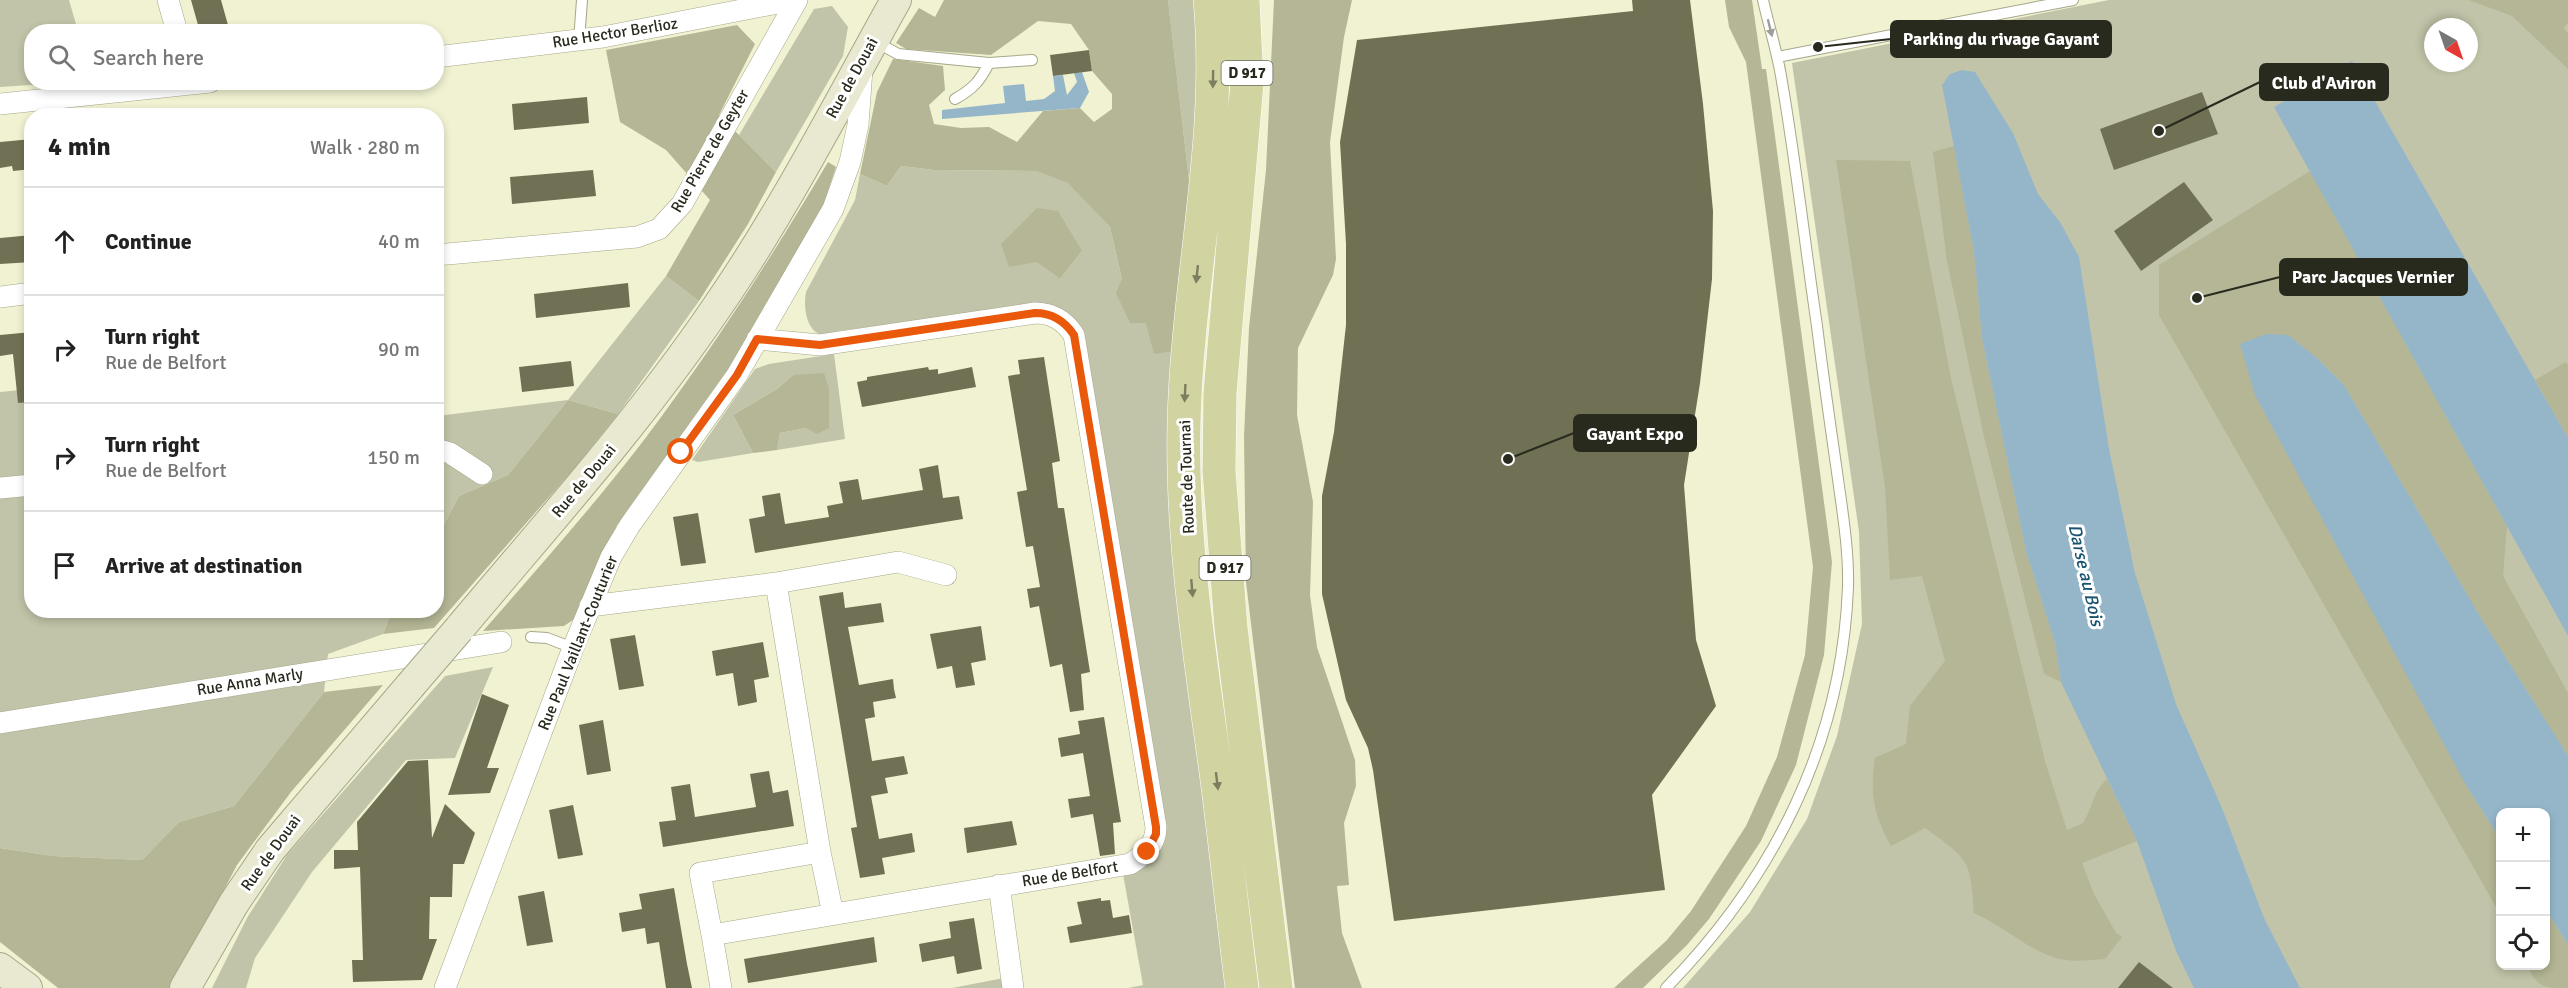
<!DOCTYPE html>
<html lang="en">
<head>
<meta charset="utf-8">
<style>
  body { margin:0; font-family:Signika,sans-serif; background:#f6f6f6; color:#222 }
  .controls { position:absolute; right:18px; bottom:18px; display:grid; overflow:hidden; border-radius:12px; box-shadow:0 3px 9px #0003 }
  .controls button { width:54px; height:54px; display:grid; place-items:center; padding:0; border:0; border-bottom:2px solid #e0e0e0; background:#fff; color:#222; font:30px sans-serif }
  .compass { position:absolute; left:2424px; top:18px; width:54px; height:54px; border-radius:50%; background:#fff; box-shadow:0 3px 9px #0003; rotate:140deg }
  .stop { position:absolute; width:18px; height:18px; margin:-14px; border:4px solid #ea580c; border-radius:50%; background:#fff }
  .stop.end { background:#ea580c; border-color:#fff; box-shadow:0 2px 6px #0008 }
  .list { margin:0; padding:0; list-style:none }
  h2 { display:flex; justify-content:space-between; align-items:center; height:78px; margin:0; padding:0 24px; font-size:26px }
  h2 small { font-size:20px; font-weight:400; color:#767676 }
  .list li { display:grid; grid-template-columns:39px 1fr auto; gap:18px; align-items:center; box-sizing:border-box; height:108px; padding:0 24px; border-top:2px solid #e0e0e0 }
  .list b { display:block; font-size:22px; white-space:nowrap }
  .list p { margin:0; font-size:20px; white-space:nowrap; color:#767676 }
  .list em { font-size:20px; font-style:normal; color:#767676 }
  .icon { flex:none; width:33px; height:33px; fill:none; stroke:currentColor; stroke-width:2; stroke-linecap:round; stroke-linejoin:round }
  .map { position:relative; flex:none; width:2568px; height:988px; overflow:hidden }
  .search { position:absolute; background:#fff; box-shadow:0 3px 9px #0003; left:24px; top:24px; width:420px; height:66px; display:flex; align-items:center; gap:15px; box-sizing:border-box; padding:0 21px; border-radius:24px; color:#767676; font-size:22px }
  .panel { position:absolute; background:#fff; box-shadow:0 3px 9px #0003; left:24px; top:108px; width:420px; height:510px; border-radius:24px }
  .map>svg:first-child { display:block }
  .green { fill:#c2c4a9; fill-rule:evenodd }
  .forest { fill:#b4b695 }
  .water { fill:#95b6c9 }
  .building { fill:#707154 }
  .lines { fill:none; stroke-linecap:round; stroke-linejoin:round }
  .lane-casing { stroke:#a6a789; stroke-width:12 }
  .street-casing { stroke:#a6a789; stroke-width:22 }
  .secondary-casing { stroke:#a6a789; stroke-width:32 }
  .primary-casing { stroke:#fff; stroke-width:34 }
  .lane { stroke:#fff; stroke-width:10 }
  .street { stroke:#fff; stroke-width:21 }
  .secondary { stroke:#e8e9d0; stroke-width:30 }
  .primary { stroke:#d1d3a1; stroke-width:33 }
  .secondary-bridge-casing { stroke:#a6a789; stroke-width:32; stroke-linecap:butt }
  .secondary-bridge { stroke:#e8e9d0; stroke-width:30 }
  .oneway { fill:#9f9f9a }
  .oneway2 { fill:#7d7e60 }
  .route { stroke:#ea580c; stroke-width:8 }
  .labels { text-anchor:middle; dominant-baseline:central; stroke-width:6; stroke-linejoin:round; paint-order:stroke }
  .shield { fill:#fff; stroke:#696a62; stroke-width:1.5 }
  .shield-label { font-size:15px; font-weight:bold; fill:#292a1e }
  .street-label { font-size:16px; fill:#292a1e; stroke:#fff }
  .water-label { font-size:18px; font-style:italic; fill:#185470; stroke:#fff }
  .leader { fill:none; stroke:#292a1e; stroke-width:2 }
  .callout-dot { fill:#292a1e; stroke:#fff; stroke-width:2 }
  .callout { fill:#292a1e; stroke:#292a1e; stroke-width:2 }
  .callout-label { font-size:18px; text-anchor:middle; font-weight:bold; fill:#fff }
</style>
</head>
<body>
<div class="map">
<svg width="2568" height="988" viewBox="0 0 2568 988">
  <rect width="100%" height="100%" fill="#f1f2d2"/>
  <path class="green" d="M0 0H69L78 31 32 32V82L59 83 0 87Z
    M1168 0H1194L1200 89 1191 197Z
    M2109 0H2525L2564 28 2568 24V988H1683L1750 912 1807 819 1837 736 1862 624 1859 532 1792 63ZM2433 27H2469V63H2433ZM2500 812H2546V966H2500Z
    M832 6 848 27 843 56 776 172 739 135 814 9Z
    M901 166 934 170 1036 171 1069 183 1110 227 1122 279 1146 322 1174 351 1229 988H1128L1143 985 1123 874 1159 847 1081 334 1035 305 838 331C810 346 802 313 806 292L855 200 860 174 887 186ZM1082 251 1060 279 1036 262Z
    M666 276 699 301 618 414 568 400 508 475 459 496 437 538V416L568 400Z
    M834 354 845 439 777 450 780 433 806 428 793 375 777 389 733 415 753 453 698 462 692 460 755 369 769 364Z
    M31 389 32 610 392 611 383 634 328 654 324 692 234 806 179 822 142 860 53 856 0 848V392Z
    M493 667 455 758 406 760 312 872 255 958 246 988H212L247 918 287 855 445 676Z
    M1004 978 1006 988H952Z"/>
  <path class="forest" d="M944 0H1168L1191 197 1174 351 1154 354 1146 323H1130L1116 293 1122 279 1110 227 1068 183 1036 171 934 170 901 166 887 186 860 174 877 92 893 59 943 66 945 90 929 105 934 124 961 128 989 127 1017 142 1043 111 1080 108 1094 122 1112 109V94L1092 71 1089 50 1071 24 1038 21 991 55 906 49 896 43 919 8 935 17Z
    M1274 0H1352L1344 37 1330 142 1336 259 1333 275 1298 348 1297 415 1313 502 1310 595 1317 647 1355 760 1356 786 1344 823 1349 885 1337 886 1342 933 1362 988H1295L1246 582 1244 436 1249 328 1266 170Z
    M1725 0H1752L1762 69H1766L1832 562 1824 655 1796 765 1761 841 1709 919 1687 945 1643 988H1614L1666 941 1691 911 1746 826 1777 757 1805 655 1813 567 1746 62 1729 27Z
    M2469 0H2568V24L2564 28 2568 33V69L2512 16Z
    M737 25 755 44 719 115 776 172 748 224 699 301 666 276 710 200 666 150 620 122 606 50Z
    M1954 146 1974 251 1982 338 2026 551 2055 643 2061 682 2044 674 1984 437 1947 261 1933 152Z
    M1836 160 1910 161 1951 378 2045 761 2067 830 2083 823C2094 805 2092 793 2107 779L2137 841 2082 863 2094 894 2116 933 2122 937 2105 959C2089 960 2068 963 2053 957 2024 947 2002 925 1974 913 1971 859 1968 859 1925 828L1891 846C1873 813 1870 795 1875 758L1906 744 1910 706 1945 661 1922 576 1890 580 1885 487Z
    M828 162 836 167 820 215 740 352 617 525 576 618 564 626 483 631C539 567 596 503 647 436 713 348 772 257 828 162Z
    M2310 171 2507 526 2503 576 2568 693V756L2484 623 2344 385 2317 358 2288 335 2466 785 2500 839V914L2159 315V265Z
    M1037 208 1058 211 1082 251 1060 279 1036 262 1009 267 1001 244Z
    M2566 362 2568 365V438L2535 380Z
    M824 373 829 389V428L817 434 806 428 780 433 777 450 753 453 733 415 777 389 793 375Z
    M568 400 618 414 571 472 434 628 383 634 392 611 436 610 437 538 459 496 508 475Z
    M383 685 291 792 237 865 173 988H58L0 942V848L53 856 142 860 179 822 234 806 324 692Z
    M2546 910 2568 945V988C2543 988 2539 988 2527 966H2546Z"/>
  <path class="water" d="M2352 61 2568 438V636L2274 107Z
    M1962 70 1975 72 2013 133 2038 194 2060 222 2079 257 2109 449 2135 573 2176 704 2222 808 2264 918 2300 988H2194L2176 951 2137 841 2061 682 2055 643 2026 551 1982 338 1974 251 1942 85 1950 74Z
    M1082 72 1089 92 1080 108 942 119V110L1005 103 1003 86 1024 84 1026 101 1044 99 1055 91 1053 76 1063 75 1067 95 1077 82 1074 73Z
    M2266 334 2288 335 2317 358 2344 385 2484 623 2568 756V945L2546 910V812H2500V839L2466 785 2255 395 2240 344Z"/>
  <path class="building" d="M191 0H221L228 25 200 32Z
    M1632 0H1690L1703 104 1713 211 1712 279 1700 383 1684 485 1696 640 1716 706 1652 795 1665 890 1394 921 1373 770 1368 748 1346 700 1322 594V496L1334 432 1346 325V244L1340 142 1357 40 1633 11Z
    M1089 50 1092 71 1053 76 1050 55Z
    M2202 92 2218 134 2114 170 2100 129Z
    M587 97 589 123 514 130 512 104Z
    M32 139V169L13 171 12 166 0 168V142Z
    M593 170 596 196 512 204 510 177Z
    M2184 182 2213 220 2141 271 2114 231Z
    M32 235V262L0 264V238Z
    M628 283 630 307 536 318 534 294Z
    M32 332V402L18 403 13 354 0 356V335Z
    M1044 357 1060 461 1052 463 1058 508H1064L1090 672 1081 674 1084 710 1070 712 1062 664 1050 667 1039 606 1030 608 1027 589 1040 587 1033 546 1026 547 1017 492 1027 490 1008 376 1020 374 1018 360Z
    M571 361 574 386 522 392 519 367Z
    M928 367 929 370 938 369V374L972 367 976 387 862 407 857 382 867 380V377Z
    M938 465 943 498 959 496 963 519 755 553 749 519 765 516 762 496 780 493 785 524 829 517 827 506 843 503 839 482 858 479 862 500 923 490 919 469Z
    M698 513 706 563 681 566 673 517Z
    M843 592 845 608 881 603 884 622 848 627 859 685 893 679 894 689 896 698 873 702 875 717 865 719 872 761 904 756 908 774 885 778 888 793 871 796 879 839 912 833 915 852 882 858 885 874 860 878 851 828 857 827 819 596Z
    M981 626 986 660 971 663 975 685 956 688 952 666 937 669 930 634Z
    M635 635 644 686 619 690 610 639Z
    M763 642 769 677 754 680 757 702 738 706 733 673 716 676 712 651Z
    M482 694 509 705 487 768H499L490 793 448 795Z
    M1104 717 1121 822 1113 823 1115 854 1100 856 1093 814 1071 818 1068 799 1090 796 1083 753 1061 757 1058 738 1080 734 1078 721Z
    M603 720 611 771 587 775 579 725Z
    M428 760 432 838 445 804 475 833 464 864H453L452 897H430L429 939H437L422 980 353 982 352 960H363L360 867 334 869V850H358L357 822 408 761Z
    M769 771 773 793 788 790 794 826 663 847 659 822 676 820 671 787 690 784 695 817 756 807 750 774Z
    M573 805 583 855 558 859 549 810Z
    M1012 821 1017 845 967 853 964 828Z
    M674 888 687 964 692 988H666L659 942 647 944 645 928 622 932 619 913 642 909 639 894Z
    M544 891 553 942 527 946 518 896Z
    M1101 898V901L1110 900 1113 918 1129 915 1132 933 1070 943 1067 927 1082 924 1077 902Z
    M974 918 982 969 957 974 954 956 922 962 919 944 951 938 949 922Z
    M874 937 877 962 748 983 744 959Z
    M2139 962 2173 988H2118Z"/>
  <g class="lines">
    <g class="lane-casing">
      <path id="lane" d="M579 41 582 0
        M876 42 898 54 989 63 1032 60
        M1777 57 2073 0
        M955 99C973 89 980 81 989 63
        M531 637 547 638 573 648
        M1666 988C1774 878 1842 743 1848 587 1849 549 1842 509 1837 472 1830 423 1823 375 1817 326 1805 245 1796 163 1782 82 1778 54 1769 27 1763 0"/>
    </g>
    <g class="street-casing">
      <path id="street" d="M168 0 177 32
        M436 57 603 37 793 0
        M0 104 210 82
        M436 255 637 237 659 229 682 204 797 0
        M0 297 32 293
        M436 449 450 453 482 474
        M0 488 32 485
        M776 583 898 562 946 575
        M590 606 776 583 820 852 700 873 712 935 1130 864C1144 855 1156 845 1156 827L1074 335C1064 320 1052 313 1035 313L820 345 757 339
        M0 723 501 642
        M820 852 833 914
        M999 885 1013 988
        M712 935 721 988
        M445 988 573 648 611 557 630 525 737 375 833 209 850 162 858 125 862 69"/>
    </g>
    <g class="secondary-casing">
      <path id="secondary" d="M459 629C547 524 638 423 715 310 783 212 838 104 896 0
        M0 968 27 988
        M185 988 234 903 270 850 410 686"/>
    </g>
    <g class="primary-casing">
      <path id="primary" d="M1210 0C1223 142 1187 282 1184 423 1181 542 1201 662 1217 780 1226 849 1233 919 1242 988
        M1243 0 1247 83 1220 393 1219 471 1231 628 1276 988"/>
    </g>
    <use href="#lane" class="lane"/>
    <use href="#street" class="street"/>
    <use href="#secondary" class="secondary"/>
    <use href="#primary" class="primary"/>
    <g class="secondary-bridge-casing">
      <path id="secondary-bridge" d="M410 686 459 629"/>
    </g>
    <use href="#secondary-bridge" class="secondary-bridge"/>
  </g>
  <defs><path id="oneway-solid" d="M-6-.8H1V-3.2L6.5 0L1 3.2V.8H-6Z" transform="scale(1.5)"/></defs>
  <use class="oneway" href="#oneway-solid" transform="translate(1770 28) rotate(76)"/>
  <g class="oneway2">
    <use href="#oneway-solid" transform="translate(1213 79) rotate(91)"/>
    <use href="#oneway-solid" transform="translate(1197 274) rotate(96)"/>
    <use href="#oneway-solid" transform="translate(1185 393) rotate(93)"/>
    <use href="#oneway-solid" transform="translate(1192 588) rotate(85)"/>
    <use href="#oneway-solid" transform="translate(1217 781) rotate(83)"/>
  </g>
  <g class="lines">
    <path class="route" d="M681 452 737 375 757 339 820 345 1035 313C1052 313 1064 320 1074 335L1156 827V834L1147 852"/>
  </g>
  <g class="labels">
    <g class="shield">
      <rect x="1221.5" y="61" width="51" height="24" rx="4.5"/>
      <rect x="1199.5" y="556" width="51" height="24" rx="4.5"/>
    </g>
    <g class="shield-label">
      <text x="1247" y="73">D 917</text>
      <text x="1225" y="568">D 917</text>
    </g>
    <g class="street-label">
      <text transform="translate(615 33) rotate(-9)">Rue Hector Berlioz</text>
      <text transform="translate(852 78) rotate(-61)">Rue de Douai</text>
      <text transform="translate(710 151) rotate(-60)">Rue Pierre de Geyter</text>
      <text transform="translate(1187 477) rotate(-92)">Route de Tournai</text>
      <text transform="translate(584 481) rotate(-50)">Rue de Douai</text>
      <text transform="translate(578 643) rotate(-68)">Rue Paul Vaillant-Couturier</text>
      <text transform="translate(250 682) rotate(-9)">Rue Anna Marly</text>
      <text transform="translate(271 853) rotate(-54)">Rue de Douai</text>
      <text transform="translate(1070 874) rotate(-9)">Rue de Belfort</text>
    </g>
    <g class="water-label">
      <text transform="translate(2086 575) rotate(77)">Darse au Bois</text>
    </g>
  </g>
  <path class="leader" d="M1818 47L1891 39M2159 131L2260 82M2197 298L2280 277M1508 459L1574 433"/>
  <g class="callout-dot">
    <circle cx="1818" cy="47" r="6"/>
    <circle cx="2159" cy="131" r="6"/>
    <circle cx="2197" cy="298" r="6"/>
    <circle cx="1508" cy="459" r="6"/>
  </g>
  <g class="callout">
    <rect x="1891" y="21" width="220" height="36" rx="6"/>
    <rect x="2260" y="64" width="128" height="36" rx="6"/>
    <rect x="2280" y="259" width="187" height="36" rx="6"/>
    <rect x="1574" y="415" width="122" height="36" rx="6"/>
  </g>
  <g class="callout-label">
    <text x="2001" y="45">Parking du rivage Gayant</text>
    <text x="2324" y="89">Club d'Aviron</text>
    <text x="2373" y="283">Parc Jacques Vernier</text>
    <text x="1635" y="440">Gayant Expo</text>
  </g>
</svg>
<div class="controls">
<button>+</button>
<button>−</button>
<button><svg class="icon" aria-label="locate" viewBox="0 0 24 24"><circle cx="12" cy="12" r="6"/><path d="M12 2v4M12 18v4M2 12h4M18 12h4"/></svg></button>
</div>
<svg class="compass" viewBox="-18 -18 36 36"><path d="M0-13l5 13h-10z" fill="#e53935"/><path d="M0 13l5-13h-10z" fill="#767676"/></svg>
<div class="stop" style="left:681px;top:452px"></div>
<div class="stop end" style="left:1147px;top:852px"></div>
<div class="search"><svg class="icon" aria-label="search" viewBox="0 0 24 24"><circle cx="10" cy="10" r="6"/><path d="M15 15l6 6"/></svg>Search here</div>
<section class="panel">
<h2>4 min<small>Walk · 280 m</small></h2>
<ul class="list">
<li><svg class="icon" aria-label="ahead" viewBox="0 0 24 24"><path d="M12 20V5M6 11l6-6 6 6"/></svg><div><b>Continue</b></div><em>40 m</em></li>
<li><svg class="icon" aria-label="right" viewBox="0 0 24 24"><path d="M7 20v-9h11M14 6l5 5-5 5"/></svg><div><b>Turn right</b><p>Rue de Belfort</p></div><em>90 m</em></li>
<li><svg class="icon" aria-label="right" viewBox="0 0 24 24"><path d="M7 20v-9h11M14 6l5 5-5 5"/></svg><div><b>Turn right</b><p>Rue de Belfort</p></div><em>150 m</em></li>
<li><svg class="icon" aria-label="arrive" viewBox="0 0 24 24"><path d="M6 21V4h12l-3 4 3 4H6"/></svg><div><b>Arrive at destination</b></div></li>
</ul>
</section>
</div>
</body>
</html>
